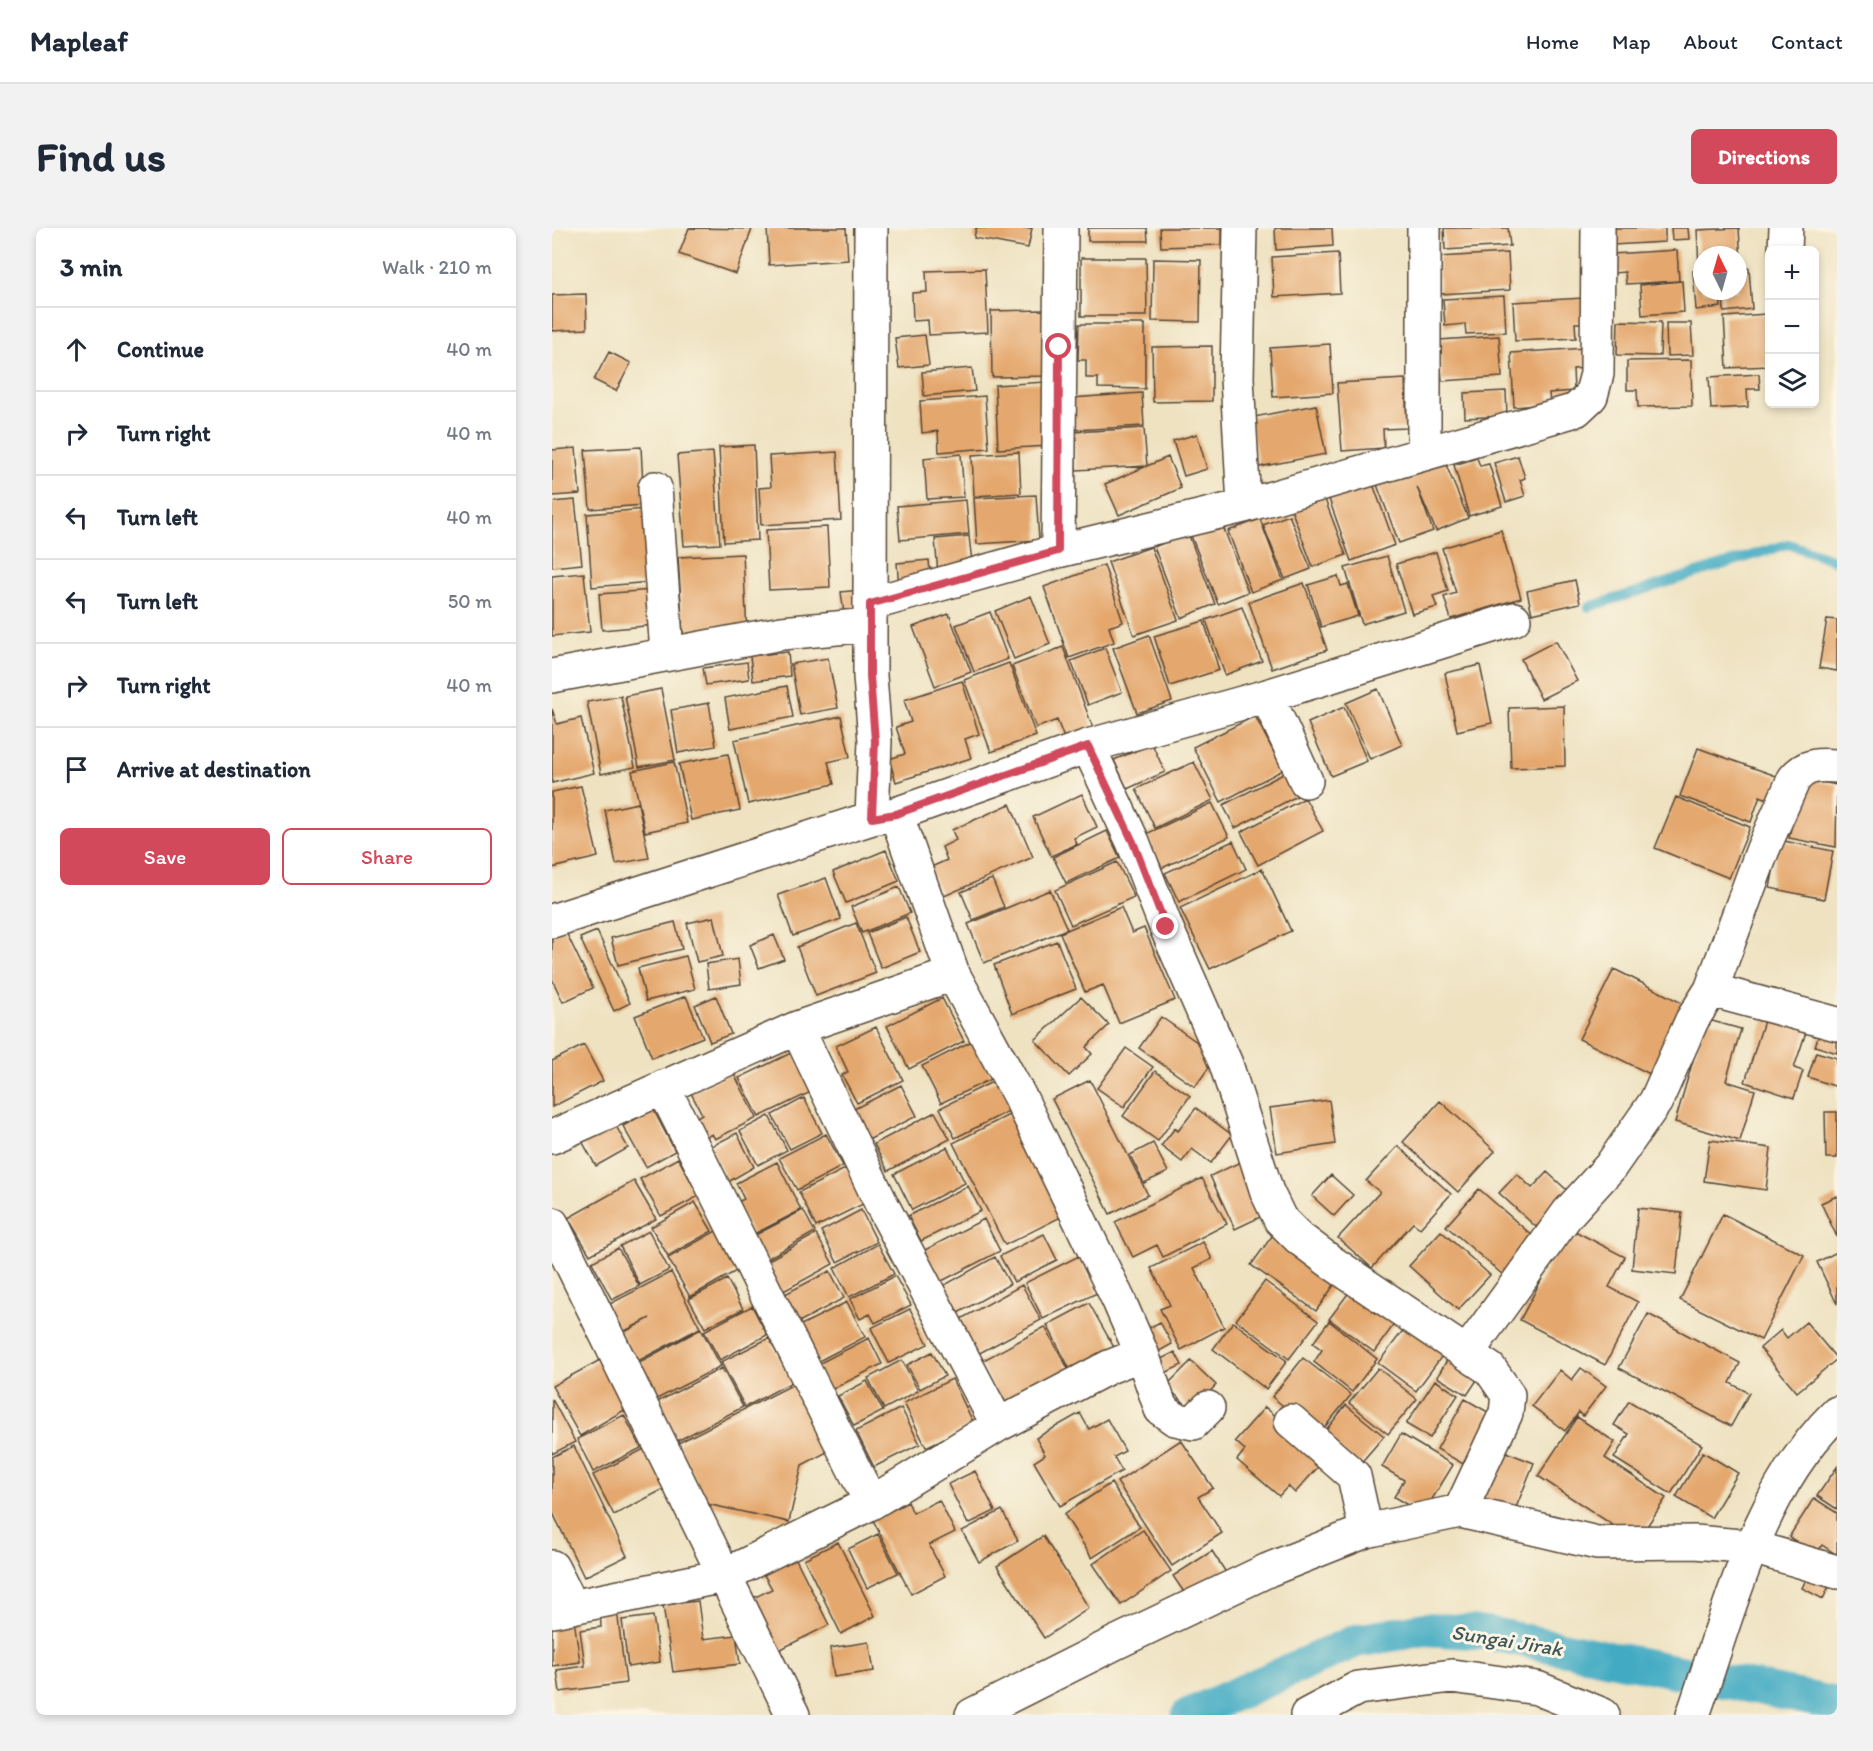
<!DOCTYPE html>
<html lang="en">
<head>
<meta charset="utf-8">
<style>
  body { margin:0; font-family:Itim,sans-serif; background:#f2f2f3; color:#1f2937 }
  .controls { position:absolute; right:18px; top:18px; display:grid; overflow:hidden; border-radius:9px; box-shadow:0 3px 9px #0003 }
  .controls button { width:54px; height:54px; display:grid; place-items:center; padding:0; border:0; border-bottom:2px solid #e0e1e3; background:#fff; color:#1f2937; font:30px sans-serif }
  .compass { position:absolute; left:1141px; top:18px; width:54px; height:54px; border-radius:50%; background:#fff; box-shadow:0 3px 9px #0003; rotate:355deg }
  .stop { position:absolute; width:18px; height:18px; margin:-14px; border:4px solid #d1495b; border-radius:50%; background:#fff }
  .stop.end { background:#d1495b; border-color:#fff; box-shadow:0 2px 6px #0008 }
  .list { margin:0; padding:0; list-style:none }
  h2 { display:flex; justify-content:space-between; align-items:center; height:78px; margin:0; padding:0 24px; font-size:26px }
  h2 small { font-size:20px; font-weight:400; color:#747a83 }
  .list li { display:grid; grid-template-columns:39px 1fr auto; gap:18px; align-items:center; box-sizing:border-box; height:84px; padding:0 24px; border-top:2px solid #e0e1e3 }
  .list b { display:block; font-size:22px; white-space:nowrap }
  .list em { font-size:20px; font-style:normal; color:#747a83 }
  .actions { display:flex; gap:12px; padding:18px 24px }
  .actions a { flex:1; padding:14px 0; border:2px solid #d1495b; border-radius:9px; text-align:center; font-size:21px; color:#d1495b }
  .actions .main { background:#d1495b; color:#fff }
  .icon { flex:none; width:33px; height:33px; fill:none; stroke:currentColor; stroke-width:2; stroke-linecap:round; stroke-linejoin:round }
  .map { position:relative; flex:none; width:1285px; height:1487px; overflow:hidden; border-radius:9px }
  header { display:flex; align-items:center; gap:36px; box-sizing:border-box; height:84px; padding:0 30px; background:#fff; border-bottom:2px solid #e0e1e3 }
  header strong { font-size:28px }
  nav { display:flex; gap:33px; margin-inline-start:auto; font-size:21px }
  .intro { display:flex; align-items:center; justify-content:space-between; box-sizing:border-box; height:144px; padding:0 36px }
  h1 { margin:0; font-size:42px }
  .button { padding:15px 27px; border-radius:9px; background:#d1495b; color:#fff; font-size:21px; font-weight:700 }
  main { display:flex; gap:36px; padding:0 36px }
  aside { flex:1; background:#fff; border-radius:9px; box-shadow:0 3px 9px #0003 }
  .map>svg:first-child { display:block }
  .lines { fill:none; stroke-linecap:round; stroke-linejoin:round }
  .stream { stroke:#43abc3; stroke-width:10 }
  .canal { stroke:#43abc3; stroke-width:34 }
  .building { fill:#e4a76d }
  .minor-casing { stroke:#564636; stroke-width:36 }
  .major-casing { stroke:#564636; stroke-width:36 }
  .minor { stroke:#fff; stroke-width:33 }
  .major { stroke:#fff; stroke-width:33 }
  .route { stroke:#d1495b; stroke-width:8 }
  .labels { text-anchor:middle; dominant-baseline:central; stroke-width:6; stroke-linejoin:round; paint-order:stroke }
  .water-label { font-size:21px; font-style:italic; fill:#3e5758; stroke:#fcf5e5 }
</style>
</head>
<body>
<header>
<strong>Mapleaf</strong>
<nav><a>Home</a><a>Map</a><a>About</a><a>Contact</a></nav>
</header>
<div class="intro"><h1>Find us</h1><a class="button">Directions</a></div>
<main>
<aside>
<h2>3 min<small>Walk · 210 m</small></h2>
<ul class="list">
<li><svg class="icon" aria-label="ahead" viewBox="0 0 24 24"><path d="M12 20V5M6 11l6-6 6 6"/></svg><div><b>Continue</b></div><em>40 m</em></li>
<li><svg class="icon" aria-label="right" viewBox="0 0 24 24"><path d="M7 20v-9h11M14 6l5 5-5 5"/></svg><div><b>Turn right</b></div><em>40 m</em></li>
<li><svg class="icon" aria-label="left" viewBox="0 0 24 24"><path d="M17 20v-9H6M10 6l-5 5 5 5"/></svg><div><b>Turn left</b></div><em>40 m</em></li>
<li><svg class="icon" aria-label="left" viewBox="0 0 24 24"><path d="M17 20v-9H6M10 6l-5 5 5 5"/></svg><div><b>Turn left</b></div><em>50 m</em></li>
<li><svg class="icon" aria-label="right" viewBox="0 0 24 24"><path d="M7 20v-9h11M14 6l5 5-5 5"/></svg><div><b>Turn right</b></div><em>40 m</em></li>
<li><svg class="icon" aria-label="arrive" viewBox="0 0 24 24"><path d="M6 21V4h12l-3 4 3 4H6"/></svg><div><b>Arrive at destination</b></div></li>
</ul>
<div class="actions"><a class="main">Save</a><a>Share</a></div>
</aside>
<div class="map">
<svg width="1285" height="1487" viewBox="0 0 1285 1487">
  <rect width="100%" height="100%" fill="#fcf5e5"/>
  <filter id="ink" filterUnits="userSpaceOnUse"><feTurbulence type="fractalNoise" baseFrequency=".0167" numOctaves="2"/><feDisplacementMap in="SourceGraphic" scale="12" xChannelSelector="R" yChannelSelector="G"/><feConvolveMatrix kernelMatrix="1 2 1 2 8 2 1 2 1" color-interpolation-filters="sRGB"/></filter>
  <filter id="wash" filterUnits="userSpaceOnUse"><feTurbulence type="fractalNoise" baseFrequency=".008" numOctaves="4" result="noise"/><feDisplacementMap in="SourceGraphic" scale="24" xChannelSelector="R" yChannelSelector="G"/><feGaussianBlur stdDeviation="1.35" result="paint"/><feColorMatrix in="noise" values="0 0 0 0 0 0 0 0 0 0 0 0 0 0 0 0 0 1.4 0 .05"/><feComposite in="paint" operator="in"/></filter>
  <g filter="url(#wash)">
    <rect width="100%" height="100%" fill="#eee2c1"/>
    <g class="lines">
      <path class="stream" d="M1037 379 1236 316 1285 333"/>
      <path class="canal" d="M636 1487 804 1413 873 1401 935 1405 1285 1476"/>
    </g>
    <g id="blocks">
      <path class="building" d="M137 0 200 1 184 46 127 26Z
        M215 0H294L296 32 217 37Z
        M424 0H480L476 20 422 10Z
        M536 0H595L596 13H536Z
        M608 0H670V17L609 19Z
        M723 0H780L781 18 724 22Z
        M892 0H956L958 18 893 22Z
        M1059 0H1113V14L1060 17Z
        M1119 0H1136L1137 11 1120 12Z
        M1187 0 1189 35H1186V27H1150V37L1147 38 1145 2Z
        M1125 22 1127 53 1074 56 1073 44 1061 45 1060 26Z
        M786 25 788 65 722 69 720 29Z
        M956 25 958 62 888 66 886 29Z
        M529 30H594L595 88H529Z
        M601 31 649 32 648 94 600 93Z
        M1197 40 1200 81 1172 84 1171 63H1186V41Z
        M433 41 436 104 377 107 376 92 361 93 360 65 375 64 374 43Z
        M1150 42V63H1168L1169 79 1144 82 1141 43Z
        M1130 53 1132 84 1090 87 1088 57Z
        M34 66 35 101 0 103V67Z
        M952 68 954 104 914 106 913 96 893 98 891 71Z
        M1032 70 1033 95H1023L1024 110 963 113 961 74Z
        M492 82 493 148 440 149 439 83Z
        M1214 86 1217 138 1175 140 1172 89Z
        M1066 93 1109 94 1108 128 1065 127Z
        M1114 95H1139L1141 127 1115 128Z
        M527 96H593V161L546 160V150H534V132H526Z
        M373 107 377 137 347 140 343 110Z
        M947 108 950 149 890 153 887 112Z
        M778 116 781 165 721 169 718 120Z
        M660 118V173L601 174 600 119Z
        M1034 120 1036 140 1021 141 1022 163 997 165 998 176 962 179 959 125Z
        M57 124 79 135 64 163 42 152Z
        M1139 132 1140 178 1086 179 1085 162H1075V133Z
        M420 140 423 163 372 168 370 144Z
        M1207 146 1208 161H1195L1196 179 1159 181 1157 149Z
        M853 151 855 200 831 201 832 220 790 223 785 155Z
        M494 154 497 218 446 221 443 157Z
        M954 163 955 188 913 190 912 165Z
        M590 165 592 198 522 202 519 170Z
        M433 168 437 220 387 224 386 203 370 205 368 173Z
        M764 177 774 226 707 239 697 190Z
        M592 200 595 238 524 242 522 204Z
        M645 206 655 241 632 248 621 213Z
        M202 217 206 312 172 314 167 219Z
        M89 219 92 277 38 281 33 222Z
        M24 220 28 266 0 268V222Z
        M161 224 168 316 132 318 125 227Z
        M285 224 289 292 209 297 207 260 219 259 217 228Z
        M467 224 469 265 422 268 420 227Z
        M409 226 412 269 375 271 372 230Z
        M890 227 916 290 884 303 865 259 881 303 847 315 824 254Z
        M966 228 973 250 968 252 973 268 954 274 942 235Z
        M616 229 629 260 567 287 553 256Z
        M925 230 928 238 937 236 950 278 917 288 902 237Z
        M821 256 843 317 799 333 777 271Z
        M484 267 487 312 425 316 422 270Z
        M772 269 794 327 761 339 739 281Z
        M23 272 30 336 0 339V274Z
        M414 272 417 306 348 312 345 278Z
        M93 281 99 354 40 359 35 286Z
        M737 287 759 341 733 351 711 297Z
        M708 291 731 352 699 364 676 303Z
        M669 293 696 364 666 376 638 305Z
        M275 299 278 359 217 362 214 302Z
        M949 302 969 370 899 391 892 369 904 365 890 320Z
        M636 305 663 376 629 390 602 319Z
        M417 308 421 343 386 346 383 311Z
        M599 319 626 392 582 407 556 334Z
        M884 324 896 363 881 368 885 379 860 386 844 336Z
        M191 326 195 405 131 408 126 329Z
        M835 328 852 383 810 396 793 340Z
        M377 332 379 356 347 359 345 335Z
        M552 337 571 394 557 399 562 414 517 430 492 359Z
        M32 345 38 404 0 408V348Z
        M786 348 789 358 796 356 806 388 769 399 756 357Z
        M1023 352 1028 375 980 386 975 363Z
        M752 355 775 422 720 441 697 374Z
        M101 362 104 397 50 402 47 366Z
        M308 362 311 384 292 386 289 364Z
        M479 368 498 416 462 431 443 383Z
        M690 379 710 433 673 447 654 392Z
        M438 384 456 431 422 444 404 397Z
        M397 386 419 444 383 458 361 399Z
        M1275 391 1285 392V443L1267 440Z
        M652 393 667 442 618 458 602 408Z
        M597 407 620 473 585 485 561 420Z
        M1004 413 1025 453 989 471 969 431Z
        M511 419 541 500 512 510 505 492 484 500 460 438Z
        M553 420 570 464 536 477 519 433Z
        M236 424 238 448 201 453 198 428Z
        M276 430 286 480 248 487 239 436Z
        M195 434 197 451 154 457 151 440Z
        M457 435 484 508 439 524 412 452Z
        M928 437 940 495 905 503 893 445Z
        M410 453 427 506 413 511 419 530 344 554 337 531 353 526 344 499 359 494 352 472Z
        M235 458 241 489 178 501 173 470Z
        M109 461 123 532 87 539 73 468Z
        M826 461 850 517 818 531 794 475Z
        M69 468 83 539 49 546 35 474Z
        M157 475 164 518 126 525 119 482Z
        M1012 478 1013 538 959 540 957 480Z
        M792 479 815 533 779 548 756 495Z
        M0 481 5 496 29 490 42 545 0 555Z
        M289 488 298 529 276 534 282 556 196 576 182 512Z
        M703 488 731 542 669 574 641 519Z
        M600 516 613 544 575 561 562 532Z
        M1146 520 1227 549 1218 572 1208 568 1199 594 1128 568Z
        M176 526 188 582 139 592 127 536Z
        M122 534 135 595 93 604 80 543Z
        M642 534 661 572 603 600 584 561Z
        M735 544 747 567 683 600 671 577Z
        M1249 550 1285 557 1284 619 1237 610Z
        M29 558 46 629 0 640V564Z
        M530 566 545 599 522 610 525 616 499 628 481 589Z
        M1124 569 1198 599 1177 650 1103 620Z
        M753 570 771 603 706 637 689 604Z
        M86 575 97 630 64 636 53 582Z
        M660 575 677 609 610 640 594 606Z
        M458 576 481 629 390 669 377 640 395 632 390 619 404 612 400 602Z
        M555 603 568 630 514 655 501 629Z
        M1227 612 1281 623 1272 671 1218 660Z
        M681 613 694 641 627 674 613 645Z
        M334 622 347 653 294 675 281 644Z
        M565 634 582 669 519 697 503 662Z
        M710 641 739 703 658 741 628 680Z
        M274 650 289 691 241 708 226 667Z
        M440 651 452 679 421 692 409 664Z
        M347 659 358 685 310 705 299 679Z
        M498 662 515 701 432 735 416 696Z
        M569 679 580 705 592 700 623 772 567 795 551 757 533 764 508 705Z
        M162 689 171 728 145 734 135 695Z
        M354 689 368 724 329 740 315 705Z
        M123 694 130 721 66 737 59 710Z
        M304 695 324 745 264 768 245 719Z
        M12 700 41 760 11 774 0 751V706Z
        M45 703 78 775 62 783 28 710Z
        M222 707 232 731 207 740 198 717Z
        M505 713 524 761 460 786 442 737Z
        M134 728 143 761 94 773 86 740Z
        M186 731 189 756 157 761 154 736Z
        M1062 741 1142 781 1108 851 1027 811Z
        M134 768 151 809 100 830 83 788Z
        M164 768 179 806 158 814 143 777Z
        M529 769 557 797 534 819 540 826 517 848 483 812Z
        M390 770 412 813 357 841 335 798Z
        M1214 786 1256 798 1242 840 1251 843 1242 870 1193 854Z
        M609 789 665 828 643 859 587 820Z
        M1153 791 1189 801 1174 853 1203 862 1188 913 1123 894Z
        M1270 798 1285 802V825L1263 818Z
        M324 799 351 852 305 875 290 847 296 844 284 818Z
        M422 812 441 850 389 875 370 838Z
        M32 817 51 853 0 879V833Z
        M574 820 601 839 572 879 545 860Z
        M241 824 261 863 207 889 187 850Z
        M1264 824 1285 830V859L1256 849Z
        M603 843 638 868 606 913 571 888Z
        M181 844 205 890 163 911 160 906 150 911 140 892 150 886 139 865Z
        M446 851 461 881 403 910 388 880Z
        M538 852 596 967 558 986 500 871Z
        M349 857 365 888 312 914 296 884Z
        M252 870 270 905 238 921 220 887Z
        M777 872 783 916 725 925 718 880Z
        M888 873 943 923 906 964 851 914Z
        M644 880 680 907 659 935 640 921 630 934 609 918 623 900 626 903Z
        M101 881 123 923 94 939 71 898Z
        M383 884 398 911 336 943 322 916Z
        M1273 884H1285V930H1274Z
        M461 885 513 987 453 1017 401 915Z
        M217 888 235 922 206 937 188 903Z
        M63 896 76 920 44 938 30 913Z
        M185 905 202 939 176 954 158 919Z
        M274 906 291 938 245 962 227 930Z
        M1158 912 1219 920 1214 962 1152 953Z
        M601 915 616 944 592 955 578 927Z
        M846 918 899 966 868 1000 861 995 820 1040 786 1010 828 964 814 953Z
        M395 919 413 955 360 982 342 946Z
        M126 930 147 968 109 988 88 951Z
        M695 931 719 984 683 1001 658 948Z
        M225 934 249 982 200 1007 184 975 192 971 184 955Z
        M295 940 313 975 264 999 247 964Z
        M995 944 1017 964 984 999 947 965 965 946 980 960Z
        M779 947 801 967 782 988 760 968Z
        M650 950 675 996 611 1029 605 1017 581 1029 563 994Z
        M82 953 104 991 38 1027 16 990Z
        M416 958 429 983 369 1013 356 988Z
        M927 961 983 1010 951 1047 894 998Z
        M1285 968V1009L1269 975Z
        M143 974 160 1003 116 1028 99 999Z
        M1086 980 1130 985 1124 1046 1080 1041Z
        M251 982 263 1004 211 1033 198 1010Z
        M309 982 325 1014 285 1034 269 1003Z
        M1171 986 1252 1027 1209 1112 1128 1072Z
        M432 991 448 1023 386 1055 369 1024Z
        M1017 1000 1073 1029 1057 1059 1086 1074 1053 1137 968 1092Z
        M97 1003 117 1042 88 1057 68 1018Z
        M164 1003 186 1042 138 1069 116 1030Z
        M889 1003 938 1047 906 1082 857 1038Z
        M723 1004 787 1050 764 1083 699 1037Z
        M264 1006 281 1036 228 1065 211 1035Z
        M492 1006 505 1032 462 1054 448 1028Z
        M651 1014 660 1031 642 1040 672 1099 629 1122 608 1081 618 1077 599 1040Z
        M326 1016 342 1046 297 1069 282 1040Z
        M66 1020 87 1058 60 1072 40 1034Z
        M1285 1024V1076L1265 1034Z
        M527 1028 545 1065 491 1091 473 1055Z
        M443 1029 458 1056 406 1085 391 1058Z
        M278 1043 292 1070 245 1095 231 1067Z
        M119 1044 148 1100 84 1134 69 1106 98 1090 69 1105 54 1078Z
        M343 1048 359 1077 323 1095 318 1086 308 1091 298 1071Z
        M175 1051 191 1081 153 1100 137 1071Z
        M713 1053 766 1093 737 1131 684 1092Z
        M470 1057 489 1092 424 1127 405 1093Z
        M801 1059 846 1091 822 1124 777 1091Z
        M295 1074 313 1109 259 1137 241 1101Z
        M537 1075 564 1123 520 1145 495 1097Z
        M200 1078 215 1107 168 1132 152 1103Z
        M358 1081 376 1116 337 1135 319 1100Z
        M1096 1086 1188 1135 1178 1155 1197 1165 1179 1198 1067 1140Z
        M777 1093 825 1131 800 1164 762 1134 770 1122 761 1115Z
        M608 1094 620 1116 604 1125 593 1102Z
        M681 1094 735 1133 714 1161 661 1121Z
        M1254 1094 1285 1131 1245 1164 1208 1120 1229 1102 1235 1110Z
        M856 1096 893 1124 864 1163 826 1135Z
        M493 1099 519 1146 454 1182 428 1134Z
        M149 1101 169 1138 101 1173 82 1137Z
        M217 1110 240 1154 193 1179 169 1134Z
        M317 1110 330 1136 277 1163 264 1137Z
        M380 1124 393 1148 368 1161 355 1137Z
        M623 1124 630 1137 611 1146 605 1133Z
        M900 1124 931 1143 915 1167 885 1149Z
        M751 1130 799 1167 767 1206 720 1169Z
        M48 1132 76 1180 28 1208 0 1158Z
        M350 1132 366 1163 332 1181 316 1150Z
        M639 1133 664 1157 640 1182 614 1158Z
        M170 1140 191 1179 125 1213 105 1174Z
        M826 1140 865 1171 836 1206 797 1175Z
        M1029 1140 1054 1158 1031 1188 1027 1184 1013 1203 980 1178 1008 1142 1020 1152Z
        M400 1151 422 1196 374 1219 352 1175Z
        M883 1152 906 1167 878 1210 854 1196Z
        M315 1153 331 1183 302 1198 286 1168Z
        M242 1156 279 1222 250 1237 237 1294 155 1276 126 1215Z
        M0 1171 23 1214 0 1226Z
        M913 1171 948 1191 920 1241 885 1221Z
        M1077 1173 1150 1217 1119 1266 1062 1230 1077 1206 1062 1197Z
        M794 1177 832 1208 807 1237 770 1207Z
        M713 1179 773 1231 743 1265 736 1258 727 1268 685 1232 693 1222 683 1213Z
        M349 1180 368 1216 322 1239 304 1203Z
        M528 1185 537 1201 555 1191 573 1223 562 1229 570 1243 508 1278 482 1234 493 1227 484 1210Z
        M72 1187 89 1220 41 1244 25 1211Z
        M1025 1189 1063 1214 1053 1230 1114 1270 1085 1313 986 1248Z
        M849 1206 901 1237 871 1286 842 1269 852 1252 830 1239Z
        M629 1212 661 1260 646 1269 670 1305 620 1338 565 1254Z
        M22 1218 75 1328 32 1349 0 1283V1229Z
        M94 1220 114 1260 62 1287 41 1247Z
        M946 1221 982 1235 961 1287 926 1273Z
        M1151 1224 1186 1245 1159 1290 1124 1269Z
        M1285 1239V1281L1265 1268Z
        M423 1243 443 1283 416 1296 396 1256Z
        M559 1255 588 1299 540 1330 512 1286Z
        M1262 1270 1285 1285V1327L1270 1317 1264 1326 1237 1309Z
        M387 1272 403 1304 377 1317 393 1348 359 1366 321 1292 356 1274 361 1285Z
        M450 1282 466 1313 427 1334 410 1303Z
        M591 1302 619 1343 569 1377 541 1336Z
        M326 1306 346 1345 315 1360 296 1321Z
        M491 1308 537 1380 492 1410 445 1338Z
        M286 1314 323 1388 289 1406 252 1331Z
        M660 1323 675 1346 636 1370 621 1348Z
        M243 1329 277 1397 225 1423 199 1371 220 1361 211 1345Z
        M1257 1345 1278 1356 1271 1371 1250 1360Z
        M146 1373 151 1411 184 1407 188 1436 121 1444 111 1377Z
        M65 1382 74 1455 8 1464 5 1442 33 1438 28 1402 49 1399 48 1384Z
        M101 1388 108 1434 76 1439 70 1392Z
        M22 1391 28 1434 0 1438V1394Z
        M317 1414 322 1443 282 1449 278 1420Z"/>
    </g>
  </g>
  <g filter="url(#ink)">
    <use href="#blocks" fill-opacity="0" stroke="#564636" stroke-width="1.5"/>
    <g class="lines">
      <g class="minor-casing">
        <path id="minor" d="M688 0 685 150 692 278
          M1233 22 1234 0
          M872 226V0
          M103 260 115 425
          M506 323 509 0
          M318 376 319 0
          M0 448 230 405 317 397
          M715 468 754 553
          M536 518 581 614 614 699 674 836 715 964 728 991 747 1010 779 1034 938 1141 956 1167 954 1185 908 1283
          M320 590 323 513 318 448V376L506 323 692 278 1024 182 1039 168 1045 146 1046 0
          M0 693 320 590 344 586 536 518 715 468 962 391
          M1159 762 1211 621 1242 551C1254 536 1267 537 1285 538
          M245 800 330 977 446 1197
          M111 859 319 1275
          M0 909 245 800 401 746
          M0 996 241 1487
          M915 1125 1016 985 1058 939 1104 873 1140 792 1159 762 1285 796
          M590 1126 609 1181 623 1191 641 1195 656 1180
          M739 1193 802 1248 814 1303
          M0 1339 20 1378
          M0 1383 171 1348 319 1275 446 1197 557 1139 590 1126 567 1073 470 873 401 746 344 586
          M420 1487 563 1415 716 1342 814 1303 908 1283 1045 1315 1143 1314 1200 1319 1285 1344
          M755 1487 806 1460 900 1448 985 1460 1051 1487"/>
      </g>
      <g class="major-casing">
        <path id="major" d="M1141 1487C1177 1385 1205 1262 1285 1185"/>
      </g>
      <use href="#minor" class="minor"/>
      <use href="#major" class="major"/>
    </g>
  </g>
  <g class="lines" filter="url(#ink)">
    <path class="route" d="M507 119 506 323 318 376V448L323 513 320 590 344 586 536 518 581 614 614 699"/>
  </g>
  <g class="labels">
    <g class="water-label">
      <text transform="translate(955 1412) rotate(9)">Sungai Jirak</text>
    </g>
  </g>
</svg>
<div class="controls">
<button>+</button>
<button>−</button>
<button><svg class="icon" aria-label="layers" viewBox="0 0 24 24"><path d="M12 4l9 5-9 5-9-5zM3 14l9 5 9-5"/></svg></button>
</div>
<svg class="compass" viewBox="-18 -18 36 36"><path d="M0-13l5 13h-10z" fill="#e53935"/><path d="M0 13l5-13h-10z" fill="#747a83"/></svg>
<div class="stop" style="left:507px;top:119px"></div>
<div class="stop end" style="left:614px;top:699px"></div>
</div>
</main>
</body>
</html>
